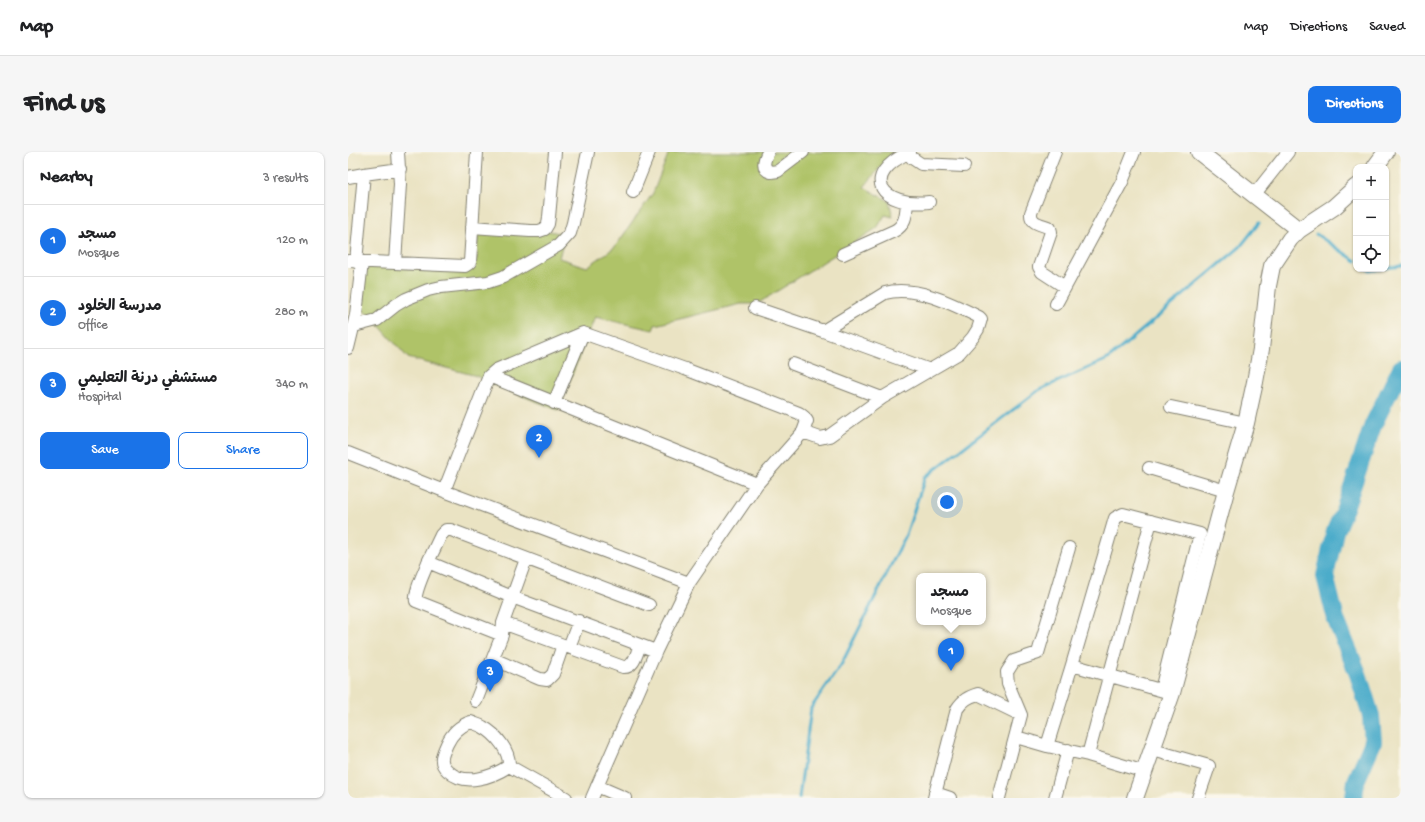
<!DOCTYPE html>
<html lang="en">
<head>
<meta charset="utf-8">
<style>
  body { margin:0; font-family:"Gochi Hand","Playpen Sans Arabic",sans-serif; background:#f6f6f6; color:#202124 }
  .controls { position:absolute; right:12px; top:12px; display:grid; overflow:hidden; border-radius:8px; box-shadow:0 1px 3px #0004 }
  .controls button { width:36px; height:36px; display:grid; place-items:center; padding:0; border:0; border-bottom:1px solid #e0e0e0; background:#fff; color:#202124; font:20px sans-serif }
  .you { position:absolute; left:599px; top:350px; width:14px; height:14px; margin:-10px; border:3px solid #fff; border-radius:50%; background:#1a73e8; box-shadow:0 0 0 6px #1a73e833 }
  .badge { display:grid; place-items:center; width:26px; height:26px; border-radius:50%; background:#1a73e8; color:#fff; font-size:13px; font-weight:700 }
  .pin { position:absolute; translate:-50% -33px; filter:drop-shadow(0 1px 2px #0008) }
  .pin::after { content:''; position:absolute; top:21px; width:14px; height:12px; background:inherit; clip-path:polygon(0 0,100% 0,50% 100%) }
  .popup { position:absolute; left:568px; top:421px; width:70px; height:52px; box-sizing:border-box; display:grid; place-content:center; border-radius:8px; background:#fff; filter:drop-shadow(0 1px 3px #0005); font-size:13px; white-space:nowrap; color:#757577 }
  .popup b { font-size:15px; color:#202124 }
  .popup::after { content:''; position:absolute; left:50%; top:100%; margin-left:-8px; border:8px solid transparent; border-top-color:#fff }
  .list { margin:0; padding:0; list-style:none }
  h2 { display:flex; justify-content:space-between; align-items:center; height:52px; margin:0; padding:0 16px; font-size:17px }
  h2 small { font-size:13px; font-weight:400; color:#757577 }
  .list li { display:grid; grid-template-columns:26px 1fr auto; gap:12px; align-items:center; box-sizing:border-box; height:72px; padding:0 16px; border-top:1px solid #e0e0e0 }
  .list b { display:block; font-size:15px; white-space:nowrap }
  .list p { margin:0; font-size:13px; white-space:nowrap; color:#757577 }
  .list em { font-size:13px; font-style:normal; color:#757577 }
  .actions { display:flex; gap:8px; padding:12px 16px }
  .actions a { flex:1; padding:9px 0; border:1px solid #1a73e8; border-radius:8px; text-align:center; font-size:14px; color:#1a73e8 }
  .actions .main { background:#1a73e8; color:#fff }
  .icon { flex:none; width:22px; height:22px; fill:none; stroke:currentColor; stroke-width:2; stroke-linecap:round; stroke-linejoin:round }
  .map { position:relative; flex:none; width:1053px; height:646px; overflow:hidden; border-radius:8px }
  header { display:flex; align-items:center; gap:24px; box-sizing:border-box; height:56px; padding:0 20px; background:#fff; border-bottom:1px solid #e0e0e0 }
  header strong { font-size:19px }
  nav { display:flex; gap:22px; margin-inline-start:auto; font-size:14px }
  .intro { display:flex; align-items:center; justify-content:space-between; box-sizing:border-box; height:96px; padding:0 24px }
  h1 { margin:0; font-size:28px }
  .button { padding:10px 18px; border-radius:8px; background:#1a73e8; color:#fff; font-size:14px; font-weight:700 }
  main { display:flex; gap:24px; padding:0 24px }
  aside { flex:1; background:#fff; border-radius:8px; box-shadow:0 1px 3px #0004 }
  .map>svg:first-child { display:block }
  .green { fill:#afc367; stroke:#667042 }
  .lines { fill:none; stroke-linecap:round; stroke-linejoin:round }
  .stream { stroke:#4bacca; stroke-width:3 }
  .river { stroke:#4bacca; stroke-width:18 }
  .street-casing { stroke:#838070; stroke-width:14 }
  .secondary-casing { stroke:#838070; stroke-width:18 }
  .street { stroke:#fff; stroke-width:12 }
  .secondary { stroke:#fff; stroke-width:16 }
</style>
</head>
<body>
<header>
<strong>Map</strong>
<nav><a>Map</a><a>Directions</a><a>Saved</a></nav>
</header>
<div class="intro"><h1>Find us</h1><a class="button">Directions</a></div>
<main>
<aside>
<h2>Nearby<small>3 results</small></h2>
<ul class="list">
<li><span class="badge">1</span><div><b>مسجد</b><p>Mosque</p></div><em>120 m</em></li>
<li><span class="badge">2</span><div><b>مدرسة الخلود</b><p>Office</p></div><em>280 m</em></li>
<li><span class="badge">3</span><div><b>مستشفي درنة التعليمي</b><p>Hospital</p></div><em>340 m</em></li>
</ul>
<div class="actions"><a class="main">Save</a><a>Share</a></div>
</aside>
<div class="map">
<svg width="1053" height="646" viewBox="0 0 1053 646">
  <rect width="100%" height="100%" fill="#fbf7ec"/>
  <filter id="ink" filterUnits="userSpaceOnUse"><feTurbulence type="fractalNoise" baseFrequency=".025" numOctaves="2"/><feDisplacementMap in="SourceGraphic" scale="8" xChannelSelector="R" yChannelSelector="G"/><feConvolveMatrix kernelMatrix="1 2 1 2 8 2 1 2 1" color-interpolation-filters="sRGB"/></filter>
  <filter id="wash" filterUnits="userSpaceOnUse"><feTurbulence type="fractalNoise" baseFrequency=".012" numOctaves="4" result="noise"/><feDisplacementMap in="SourceGraphic" scale="16" xChannelSelector="R" yChannelSelector="G"/><feGaussianBlur stdDeviation="0.9" result="paint"/><feColorMatrix in="noise" values="0 0 0 0 0 0 0 0 0 0 0 0 0 0 0 0 0 1.4 0 .05"/><feComposite in="paint" operator="in"/></filter>
  <g filter="url(#wash)">
    <rect width="100%" height="100%" fill="#eae3c3"/>
    <path class="green" d="M321 0H545L516 35 541 49 545 65 537 63 529 76 409 152H393L307 173 305 178 247 165 210 258 136 229 129 224 60 206 28 170 13 156 18 114 117 117 126 116 129 104 130 81 201 79 217 82 211 106 239 115 267 95 305 41Z"/>
    <g class="lines">
      <path class="stream" d="M968 82 1008 109
        M1038 116 1053 114
        M1020 117 1022 119 1033 117
        M451 646 463 556 493 513 558 383 577 325 691 238 760 207 892 95 911 71"/>
      <path class="river" d="M1006 646 1008 629 1025 590 1023 564 1010 522 988 468 977 424 987 379 997 356 1025 273 1053 216"/>
    </g>
  </g>
  <g filter="url(#ink)">
    <g class="lines">
      <g class="street-casing">
        <path id="street" d="M420 0C416 8 413 17 423 20L430 19 455 0
          M562 0C510 24 534 55 581 50
          M707 0 683 61C682 72 694 72 702 76L703 80 691 115 694 120 717 135
          M560 1 564 6 573 12 616 14
          M0 25 16 22
          M285 40 301 0
          M906 43 940 0
          M124 75 182 79H191L197 77 200 72 201 65 207 0
          M495 102 546 79C558 73 558 62 559 50
          M0 109 117 114 120 112 122 110 129 0
          M8 110 16 22 52 17
          M47 111 52 32 50 0
          M708 152 774 30 786 0
          M407 156 475 179 582 218
          M6 174 29 168 48 153 58 147 80 138 93 135 140 130 155 125 211 93 222 81 225 71 240 0
          M0 196 8 163 14 110
          M445 212 534 246
          M141 224 409 332
          M206 251 235 181
          M823 255 898 271
          M0 301 96 339 341 431
          M801 316 878 339
          M96 339 141 224 148 218 155 215 235 181 337 217 451 261 456 265 459 269 455 280 472 286 481 284 534 246 611 201 625 185 630 177 633 167 631 165C605 152 567 133 537 141L475 179
          M80 410C77 419 66 440 68 449L154 483
          M301 453 103 378H98L93 383 80 410 164 445 308 499
          M155 471 275 515C286 516 288 503 292 493
          M221 495 231 469
          M145 507 192 527 199 528 205 522 215 493
          M724 513 819 540
          M128 549 154 483 155 471 178 407
          M123 570C127 572 132 573 135 575 148 582 162 599 161 614 144 625 117 635 100 619 90 610 94 603 99 592 104 581 111 574 123 570Z
          M668 585 699 594 740 603 797 620
          M699 594 724 513 767 366 775 362 852 382 813 538
          M805 598 861 614 850 646
          M740 603 803 369
          M161 614 218 646
          M249 634 277 646
          M587 641 602 646
          M244 646 308 499 341 431 409 332 455 280
          M586 646 609 557C615 548 620 545 630 542L673 563
          M651 646 673 563 660 532 659 520 666 509 690 501 721 396
          M707 646 720 598"/>
      </g>
      <g class="secondary-casing">
        <path id="secondary" d="M851 0 951 78
          M1027 15 1038 0
          M787 646 824 541 878 339 898 271 907 230 913 197 920 134 924 114 942 87 951 78 986 55 1008 35"/>
      </g>
      <use href="#street" class="street"/>
      <use href="#secondary" class="secondary"/>
    </g>
  </g>
</svg>
<div class="controls">
<button>+</button>
<button>−</button>
<button><svg class="icon" aria-label="locate" viewBox="0 0 24 24"><circle cx="12" cy="12" r="6"/><path d="M12 2v4M12 18v4M2 12h4M18 12h4"/></svg></button>
</div>
<div class="you"></div>
<div class="pin badge" style="left:603px;top:519px">1</div>
<div class="popup"><b>مسجد</b>Mosque</div>
<div class="pin badge" style="left:191px;top:306px">2</div>
<div class="pin badge" style="left:142px;top:540px">3</div>
</div>
</main>
</body>
</html>
